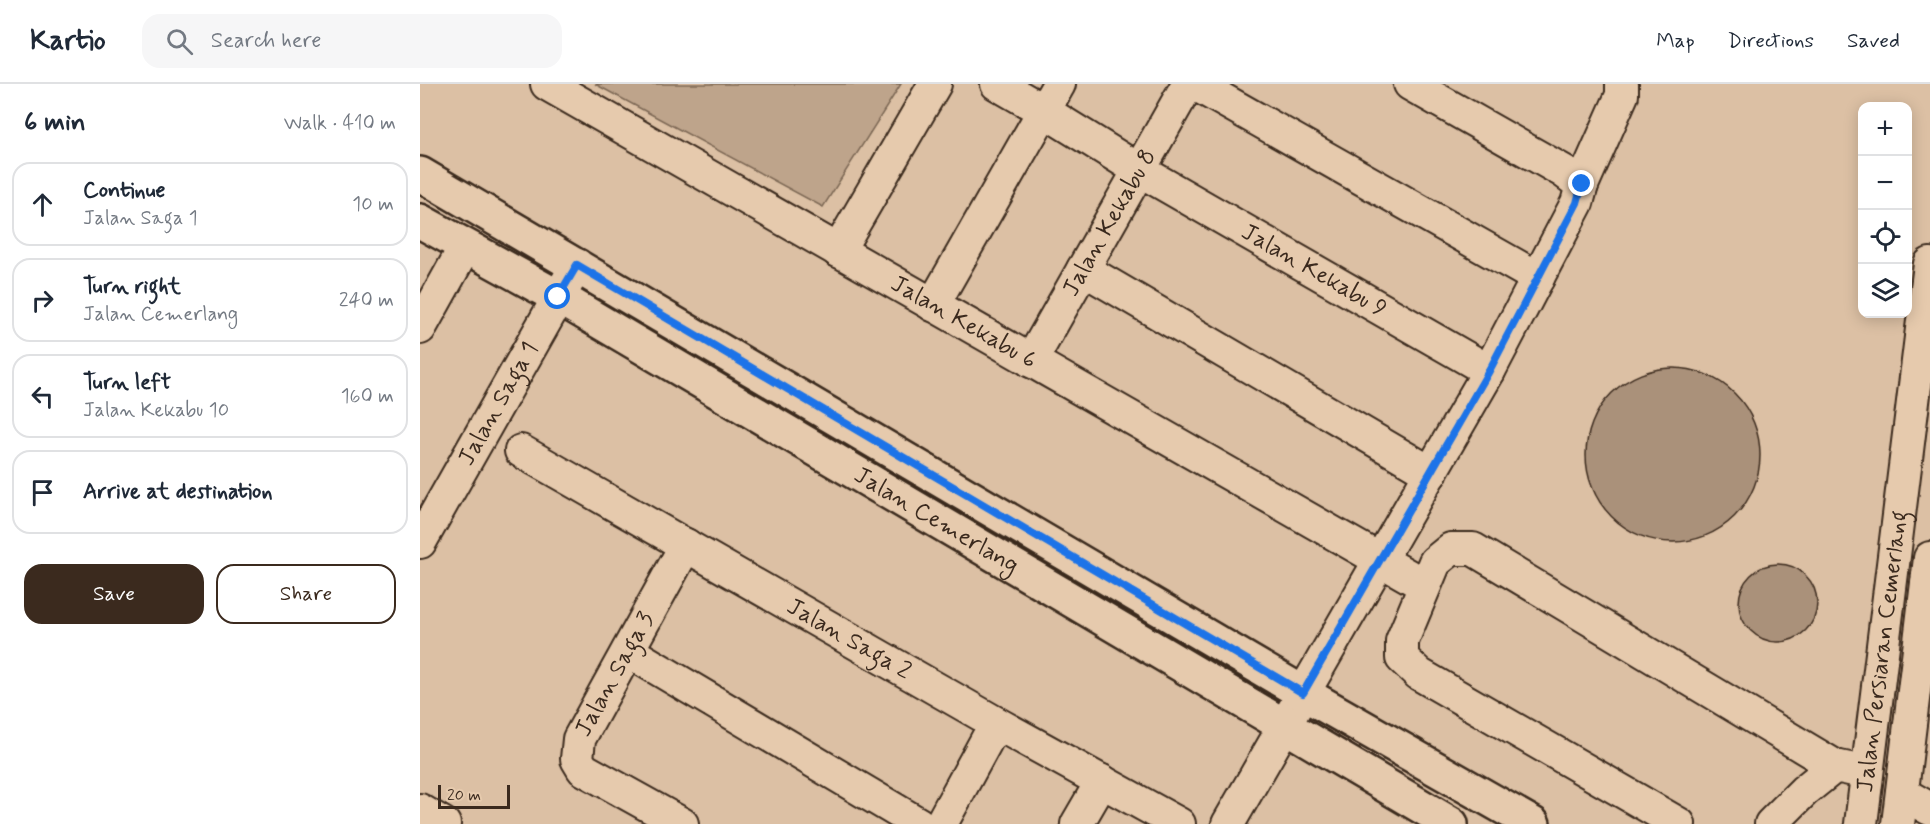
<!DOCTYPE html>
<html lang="en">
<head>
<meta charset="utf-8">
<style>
  body { margin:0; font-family:Mynerve,sans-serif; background:#f6f6f7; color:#1f2937 }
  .controls { position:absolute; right:18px; top:18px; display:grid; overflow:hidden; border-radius:12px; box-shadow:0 3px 15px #0003 }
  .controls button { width:54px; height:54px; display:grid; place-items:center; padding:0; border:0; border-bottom:2px solid #e0e1e3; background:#fff; color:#1f2937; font:30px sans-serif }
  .scale { position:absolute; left:18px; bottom:15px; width:72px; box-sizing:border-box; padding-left:6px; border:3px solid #3b2a1e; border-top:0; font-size:16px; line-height:21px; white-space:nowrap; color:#3b2a1e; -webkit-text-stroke:4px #e6caad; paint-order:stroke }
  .stop { position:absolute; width:18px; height:18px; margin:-14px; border:4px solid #1a73e8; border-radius:50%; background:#fff }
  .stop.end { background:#1a73e8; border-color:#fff; box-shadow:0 2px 6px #0008 }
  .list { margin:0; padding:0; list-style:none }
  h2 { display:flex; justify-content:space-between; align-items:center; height:78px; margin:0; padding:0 24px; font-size:26px }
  h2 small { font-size:20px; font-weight:400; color:#747a83 }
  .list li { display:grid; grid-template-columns:39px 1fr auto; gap:18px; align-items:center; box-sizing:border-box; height:84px; margin:0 12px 12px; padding:0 12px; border:2px solid #e0e1e3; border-radius:18px }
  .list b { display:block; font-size:22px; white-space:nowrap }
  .list p { margin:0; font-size:20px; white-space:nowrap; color:#747a83 }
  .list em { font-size:20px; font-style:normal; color:#747a83 }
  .actions { display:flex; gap:12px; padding:18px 24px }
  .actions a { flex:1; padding:14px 0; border:2px solid #3b2a1e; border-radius:18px; text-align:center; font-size:21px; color:#3b2a1e }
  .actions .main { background:#3b2a1e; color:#fff }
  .icon { flex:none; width:33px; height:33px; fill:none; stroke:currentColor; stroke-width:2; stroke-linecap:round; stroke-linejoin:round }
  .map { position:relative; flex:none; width:1510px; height:740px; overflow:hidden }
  header { display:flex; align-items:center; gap:36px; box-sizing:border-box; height:84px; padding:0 30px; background:#fff; border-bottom:2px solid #e0e1e3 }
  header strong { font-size:28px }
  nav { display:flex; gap:33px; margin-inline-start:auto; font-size:21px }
  .search { width:420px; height:54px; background:#f6f6f7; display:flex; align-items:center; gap:15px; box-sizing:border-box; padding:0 21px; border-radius:18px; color:#747a83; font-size:22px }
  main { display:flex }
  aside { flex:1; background:#fff }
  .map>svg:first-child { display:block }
  .green { fill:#bea48b; stroke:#7c6754; stroke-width:1.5 }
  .building { fill:#aa917a; stroke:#3b2a1e; stroke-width:1.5 }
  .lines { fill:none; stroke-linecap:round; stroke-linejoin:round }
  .minor-casing { stroke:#3b2a1e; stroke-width:36 }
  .major-casing { stroke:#3b2a1e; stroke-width:38 }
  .minor { stroke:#e6caad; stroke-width:32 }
  .major { stroke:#e6caad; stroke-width:33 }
  .route { stroke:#1a73e8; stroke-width:8 }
  .labels { text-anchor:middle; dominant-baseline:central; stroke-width:4.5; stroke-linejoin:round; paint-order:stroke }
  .street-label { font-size:24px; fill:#3b2a1e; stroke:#e6caad }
</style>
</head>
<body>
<header>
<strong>Kartio</strong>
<div class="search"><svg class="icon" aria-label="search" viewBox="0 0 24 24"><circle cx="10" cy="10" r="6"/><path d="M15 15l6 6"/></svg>Search here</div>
<nav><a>Map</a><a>Directions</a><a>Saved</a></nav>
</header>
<main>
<aside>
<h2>6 min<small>Walk · 410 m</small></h2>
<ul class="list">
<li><svg class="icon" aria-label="ahead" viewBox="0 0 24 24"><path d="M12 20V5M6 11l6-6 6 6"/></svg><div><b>Continue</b><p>Jalan Saga 1</p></div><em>10 m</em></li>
<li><svg class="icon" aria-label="right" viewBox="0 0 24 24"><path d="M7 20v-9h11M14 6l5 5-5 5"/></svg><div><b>Turn right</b><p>Jalan Cemerlang</p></div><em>240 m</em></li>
<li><svg class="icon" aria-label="left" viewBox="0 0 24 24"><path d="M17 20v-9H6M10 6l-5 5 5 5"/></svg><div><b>Turn left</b><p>Jalan Kekabu 10</p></div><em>160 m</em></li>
<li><svg class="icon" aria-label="arrive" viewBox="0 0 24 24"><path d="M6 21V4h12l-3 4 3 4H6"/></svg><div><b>Arrive at destination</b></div></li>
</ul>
<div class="actions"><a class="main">Save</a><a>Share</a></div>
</aside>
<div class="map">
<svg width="1510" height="740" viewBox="0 0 1510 740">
  <rect width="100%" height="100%" fill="#dcc0a4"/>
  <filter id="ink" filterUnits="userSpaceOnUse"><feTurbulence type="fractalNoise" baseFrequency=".0167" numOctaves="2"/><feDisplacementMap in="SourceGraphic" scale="12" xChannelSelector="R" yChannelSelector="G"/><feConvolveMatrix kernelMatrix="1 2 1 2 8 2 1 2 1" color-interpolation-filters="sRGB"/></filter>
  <g filter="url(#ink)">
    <path class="green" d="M175 0H481L403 123Z"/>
    <path class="building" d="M1166 371a87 87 0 1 1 174 0a87 87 0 1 1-174 0Z
      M1319 519a39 39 0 1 1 78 0a39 39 0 1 1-78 0Z"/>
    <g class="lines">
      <g class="minor-casing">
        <g id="minor">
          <path id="s1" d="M127 0 1004 501"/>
          <path id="s2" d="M577 0 624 27 719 86 1069 287"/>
          <path d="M775 0 1118 194"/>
          <path d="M990 0 1143 87 1162 101"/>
          <path d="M418 167 515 0"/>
          <path d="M663 185 1011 389"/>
          <path d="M513 221 639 0"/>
          <path d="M0 244 45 163"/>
          <path id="s3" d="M611 277 768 0"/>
          <path id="s4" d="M101 367 576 639 759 740"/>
          <path id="s5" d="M0 458 157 181"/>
          <path d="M208 567 499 740"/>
          <path d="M1482 709 1510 725"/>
          <path d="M0 726 24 740"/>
          <path id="s6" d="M262 740 163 685 157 675 159 655 266 461"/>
          <path d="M521 740 576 639"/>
          <path d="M657 740 682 697"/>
          <path d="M808 740 1069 287 1157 119 1162 101 1202 11V0"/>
          <path d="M1259 740 999 590 982 574V557L1015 478 1031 465H1053L1415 682"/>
          <path d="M1351 740 1384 707 1415 682 1434 686"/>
          <path id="s7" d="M1441 740 1510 180"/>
          <path d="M1478 740 1510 474"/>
        </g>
      </g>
      <g class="major-casing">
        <g id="major">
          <path d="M0 90 883 609 1113 740"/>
          <path id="s8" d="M0 137 138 213 1031 740"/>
        </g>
      </g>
      <use href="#minor" class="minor"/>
      <use href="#major" class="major"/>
    </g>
  </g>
  <g class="lines" filter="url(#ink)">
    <path class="route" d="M138 213 157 181 883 609 1069 287 1157 119 1162 100"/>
  </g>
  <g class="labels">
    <g class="street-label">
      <text stroke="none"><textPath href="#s3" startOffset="159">Jalan Kekabu 8</textPath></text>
      <text stroke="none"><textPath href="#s2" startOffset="368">Jalan Kekabu 9</textPath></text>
      <text stroke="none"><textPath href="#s1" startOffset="480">Jalan Kekabu 6</textPath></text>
      <text stroke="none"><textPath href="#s5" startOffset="159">Jalan Saga 1</textPath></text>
      <text stroke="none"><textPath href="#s8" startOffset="597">Jalan Cemerlang</textPath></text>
      <text stroke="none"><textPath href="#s4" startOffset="378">Jalan Saga 2</textPath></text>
      <text stroke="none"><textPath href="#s7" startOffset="174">Jalan Persiaran Cemerlang</textPath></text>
      <text stroke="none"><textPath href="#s6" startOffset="219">Jalan Saga 3</textPath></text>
    </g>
  </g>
</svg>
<div class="controls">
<button>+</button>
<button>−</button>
<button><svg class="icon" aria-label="locate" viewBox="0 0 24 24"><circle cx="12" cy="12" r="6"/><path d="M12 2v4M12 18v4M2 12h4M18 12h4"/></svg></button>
<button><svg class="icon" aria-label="layers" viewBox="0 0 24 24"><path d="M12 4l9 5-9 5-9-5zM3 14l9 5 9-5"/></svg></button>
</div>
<div class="scale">20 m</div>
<div class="stop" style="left:138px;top:213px"></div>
<div class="stop end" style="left:1162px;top:100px"></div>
</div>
</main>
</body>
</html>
